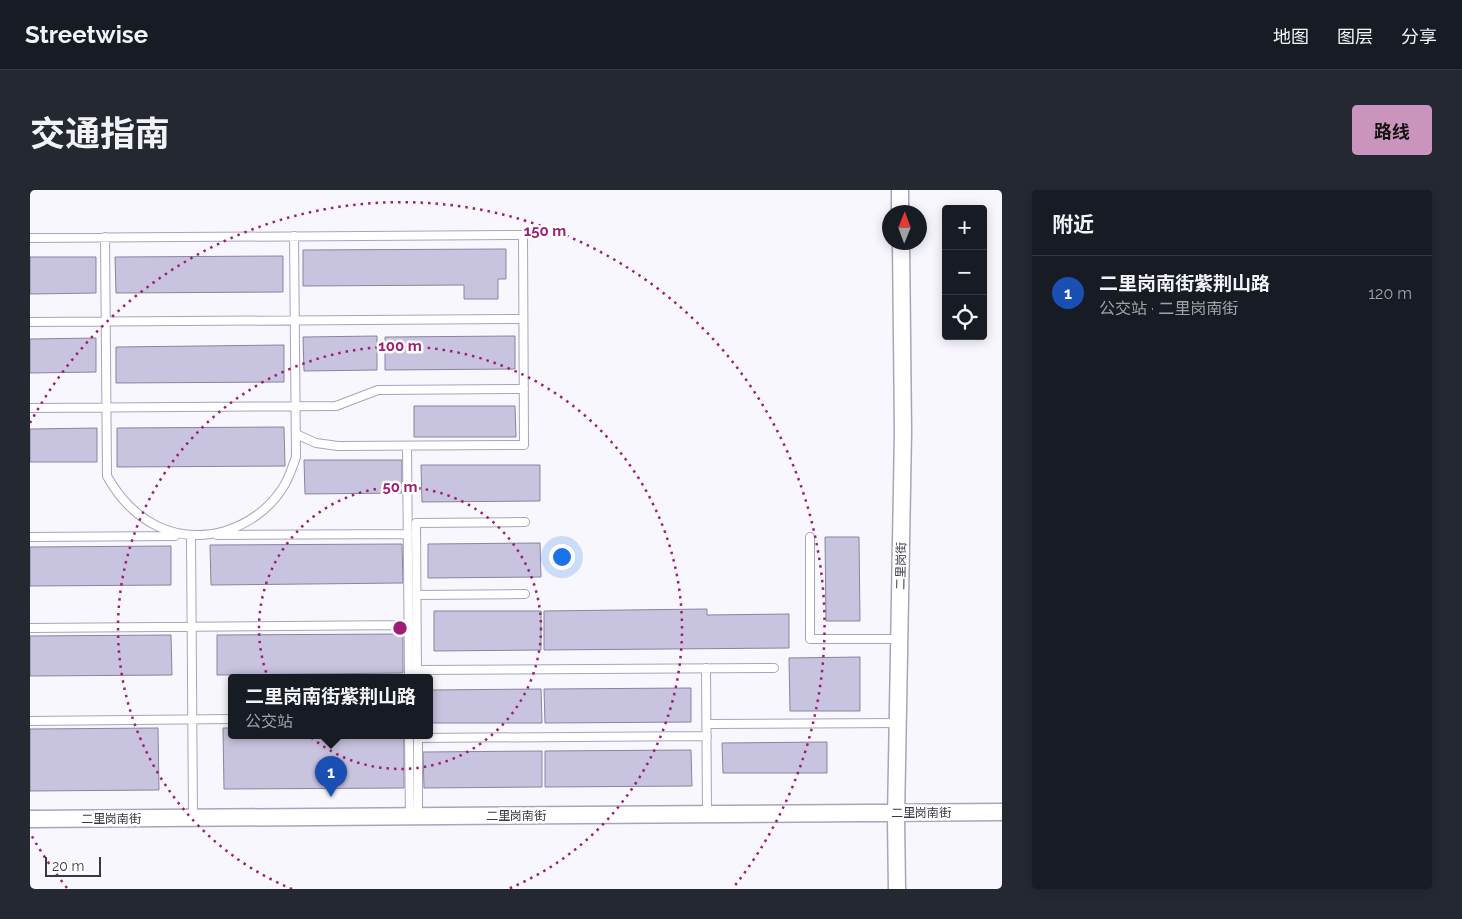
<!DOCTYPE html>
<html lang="zh">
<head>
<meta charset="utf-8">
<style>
  body { margin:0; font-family:Raleway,"Noto Sans SC",sans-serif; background:#242831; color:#f1f3f6 }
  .controls { position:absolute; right:15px; top:15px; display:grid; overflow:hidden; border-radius:5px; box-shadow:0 2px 12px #0003 }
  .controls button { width:45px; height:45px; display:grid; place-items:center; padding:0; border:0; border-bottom:1px solid #363941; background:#171b24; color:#f1f3f6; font:25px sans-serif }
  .compass { position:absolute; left:852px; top:15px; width:45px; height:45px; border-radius:50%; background:#171b24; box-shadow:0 2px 12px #0003; rotate:1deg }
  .scale { position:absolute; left:15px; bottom:12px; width:56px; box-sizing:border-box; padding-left:5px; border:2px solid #393741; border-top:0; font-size:14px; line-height:18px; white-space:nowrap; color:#393741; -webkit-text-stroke:4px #fff; paint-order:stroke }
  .you { position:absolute; left:531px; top:366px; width:18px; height:18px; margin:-12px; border:4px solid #fff; border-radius:50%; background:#1a73e8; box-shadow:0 0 0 8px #1a73e833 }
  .badge { display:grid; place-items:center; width:32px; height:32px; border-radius:50%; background:#cb94bc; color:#fff; font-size:16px; font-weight:700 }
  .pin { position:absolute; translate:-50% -41px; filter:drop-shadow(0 1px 2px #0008) }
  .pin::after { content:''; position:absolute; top:26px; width:18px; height:15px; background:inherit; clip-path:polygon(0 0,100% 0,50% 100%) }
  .popup { position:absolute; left:198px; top:484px; width:205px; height:65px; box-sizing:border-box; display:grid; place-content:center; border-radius:5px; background:#171b24; filter:drop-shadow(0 1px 4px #0005); font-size:16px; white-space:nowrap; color:#9ea1a6 }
  .popup b { font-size:19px; color:#f1f3f6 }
  .popup::after { content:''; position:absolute; left:50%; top:100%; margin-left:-10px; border:10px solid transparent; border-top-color:#171b24 }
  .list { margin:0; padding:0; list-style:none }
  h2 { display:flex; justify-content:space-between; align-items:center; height:65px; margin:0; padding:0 20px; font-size:21px }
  h2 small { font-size:16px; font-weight:400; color:#9ea1a6 }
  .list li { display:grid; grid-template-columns:32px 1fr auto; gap:15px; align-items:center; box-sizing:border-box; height:75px; padding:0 20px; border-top:1px solid #363941 }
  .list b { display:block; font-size:19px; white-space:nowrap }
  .list p { margin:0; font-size:16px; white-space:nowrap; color:#9ea1a6 }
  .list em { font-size:16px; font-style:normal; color:#9ea1a6 }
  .icon { flex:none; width:28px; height:28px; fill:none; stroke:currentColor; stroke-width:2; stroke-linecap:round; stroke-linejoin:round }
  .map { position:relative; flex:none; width:972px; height:699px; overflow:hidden; border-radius:5px }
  header { display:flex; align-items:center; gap:30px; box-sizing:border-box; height:70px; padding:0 25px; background:#171b24; border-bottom:1px solid #363941 }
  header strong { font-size:24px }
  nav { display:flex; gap:28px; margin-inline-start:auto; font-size:18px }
  .intro { display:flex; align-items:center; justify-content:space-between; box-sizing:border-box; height:120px; padding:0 30px }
  h1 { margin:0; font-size:35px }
  .button { padding:12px 22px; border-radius:5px; background:#cb94bc; color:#111; font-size:18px; font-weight:700 }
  main { display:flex; gap:30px; padding:0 30px }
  aside { flex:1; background:#171b24; border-radius:5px; box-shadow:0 2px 12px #0003 }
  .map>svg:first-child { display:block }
  .building { fill:#c8c3de; stroke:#89859e }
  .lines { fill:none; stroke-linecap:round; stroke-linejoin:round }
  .lane-casing { stroke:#a8a4be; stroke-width:10 }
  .street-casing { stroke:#a8a4be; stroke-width:19 }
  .lane { stroke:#fff; stroke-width:8 }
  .street { stroke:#fff; stroke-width:16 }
  .ring { fill:none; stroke:#9d1f75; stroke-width:2.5; stroke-dasharray:2.5 5 }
  .labels { text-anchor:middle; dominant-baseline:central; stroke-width:5; stroke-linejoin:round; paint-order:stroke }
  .street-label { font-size:12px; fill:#393741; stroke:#fff }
  .centre { fill:#9d1f75; stroke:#fff; stroke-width:2.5 }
  .ring-label { font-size:15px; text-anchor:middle; font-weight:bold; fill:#9d1f75; stroke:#fff; stroke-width:5; stroke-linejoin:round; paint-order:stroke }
</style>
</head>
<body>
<header>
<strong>Streetwise</strong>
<nav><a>地图</a><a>图层</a><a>分享</a></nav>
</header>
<div class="intro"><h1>交通指南</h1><a class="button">路线</a></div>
<main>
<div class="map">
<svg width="972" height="699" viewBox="0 0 972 699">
  <rect width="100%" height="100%" fill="#f8f7fd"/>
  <path class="building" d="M476 59V89H468V109H434V95L273 96V60Z
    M253 66V102L86 103 85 67Z
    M0 67H66V103L0 104Z
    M347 146V180L274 181 273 147Z
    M485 146V179L355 180V147Z
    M66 148V182L0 183V149Z
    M254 155V192L86 193V157Z
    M384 216H485L486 247H384Z
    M254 237 255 276 87 277V238Z
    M67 238V272H0V239Z
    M274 270H372V303L275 304Z
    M391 275H510V311L392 312Z
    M795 347H829L830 431H796Z
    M510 353 511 387 398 388V354Z
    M372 354 373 393 181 395 180 355Z
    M141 356V395L0 396V357Z
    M677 419V425L759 424V458L514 460V421Z
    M404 421H511V460L404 461Z
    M373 444V483L187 485V445Z
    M141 445 142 485 0 486V446Z
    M830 467V521H760L759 468Z
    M661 498V532L515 533 514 499Z
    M511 499 512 533H400V500Z
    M128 538 129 600 0 601V539Z
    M193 538H202V546H374V598L194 599Z
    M797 552V583H693L692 553Z
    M661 560 662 596 515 597V561Z
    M512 561V597L394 598 393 562Z"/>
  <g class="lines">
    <g class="lane-casing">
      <path id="lane" d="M75 47 77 286C102 331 144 355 195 341 218 334 239 319 252 299 259 289 262 278 266 267L264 46
        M0 48 493 45 494 255 308 256 286 253 266 244
        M0 132 493 129
        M0 218 306 216 348 200 494 199
        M377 256 379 488
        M187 345 378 344
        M161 346 163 628
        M0 347 145 346
        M780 347V449H869
        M387 405 495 404
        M0 438 379 435
        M676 478 677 624
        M387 480 744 478
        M387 488 386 333 495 332
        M0 531 202 529
        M677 534 868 533
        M379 546 380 626
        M388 546V626
        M388 548 677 546"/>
    </g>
    <g class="street-casing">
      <path id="street" d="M870 0V22
        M0 629 972 622
        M867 699 866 629 873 242 871 52"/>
    </g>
    <use href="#lane" class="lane"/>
    <use href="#street" class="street"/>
  </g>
  <g class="ring">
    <circle cx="370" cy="438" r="141"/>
    <path d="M262 699A282 282 0 1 1 478 699"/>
    <path d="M37 698A423 423 0 0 1 0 643M0 233A423 423 0 1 1 703 698"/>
  </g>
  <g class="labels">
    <g class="street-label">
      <text transform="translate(871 376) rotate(-89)">二里岗街</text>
      <text x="891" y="623">二里岗南街</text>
      <text x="486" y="626">二里岗南街</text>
      <text x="81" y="629">二里岗南街</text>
    </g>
  </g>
  <circle cx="370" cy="438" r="8" class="centre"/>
  <g class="ring-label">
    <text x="515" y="46">150 m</text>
    <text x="370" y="161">100 m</text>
    <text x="370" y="302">50 m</text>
  </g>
</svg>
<div class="controls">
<button>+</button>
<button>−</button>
<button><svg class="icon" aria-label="locate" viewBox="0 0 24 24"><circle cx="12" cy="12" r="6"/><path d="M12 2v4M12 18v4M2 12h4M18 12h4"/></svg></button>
</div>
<svg class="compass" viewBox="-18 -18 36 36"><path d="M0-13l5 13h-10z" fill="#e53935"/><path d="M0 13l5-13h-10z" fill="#9ea1a6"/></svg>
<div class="scale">20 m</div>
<div class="you"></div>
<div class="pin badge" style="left:301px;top:607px;background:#1a4fb4">1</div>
<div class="popup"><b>二里岗南街紫荆山路</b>公交站</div>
</div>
<aside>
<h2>附近<small></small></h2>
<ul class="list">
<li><span class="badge" style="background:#1a4fb4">1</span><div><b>二里岗南街紫荆山路</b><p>公交站 · 二里岗南街</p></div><em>120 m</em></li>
</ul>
</aside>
</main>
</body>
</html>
